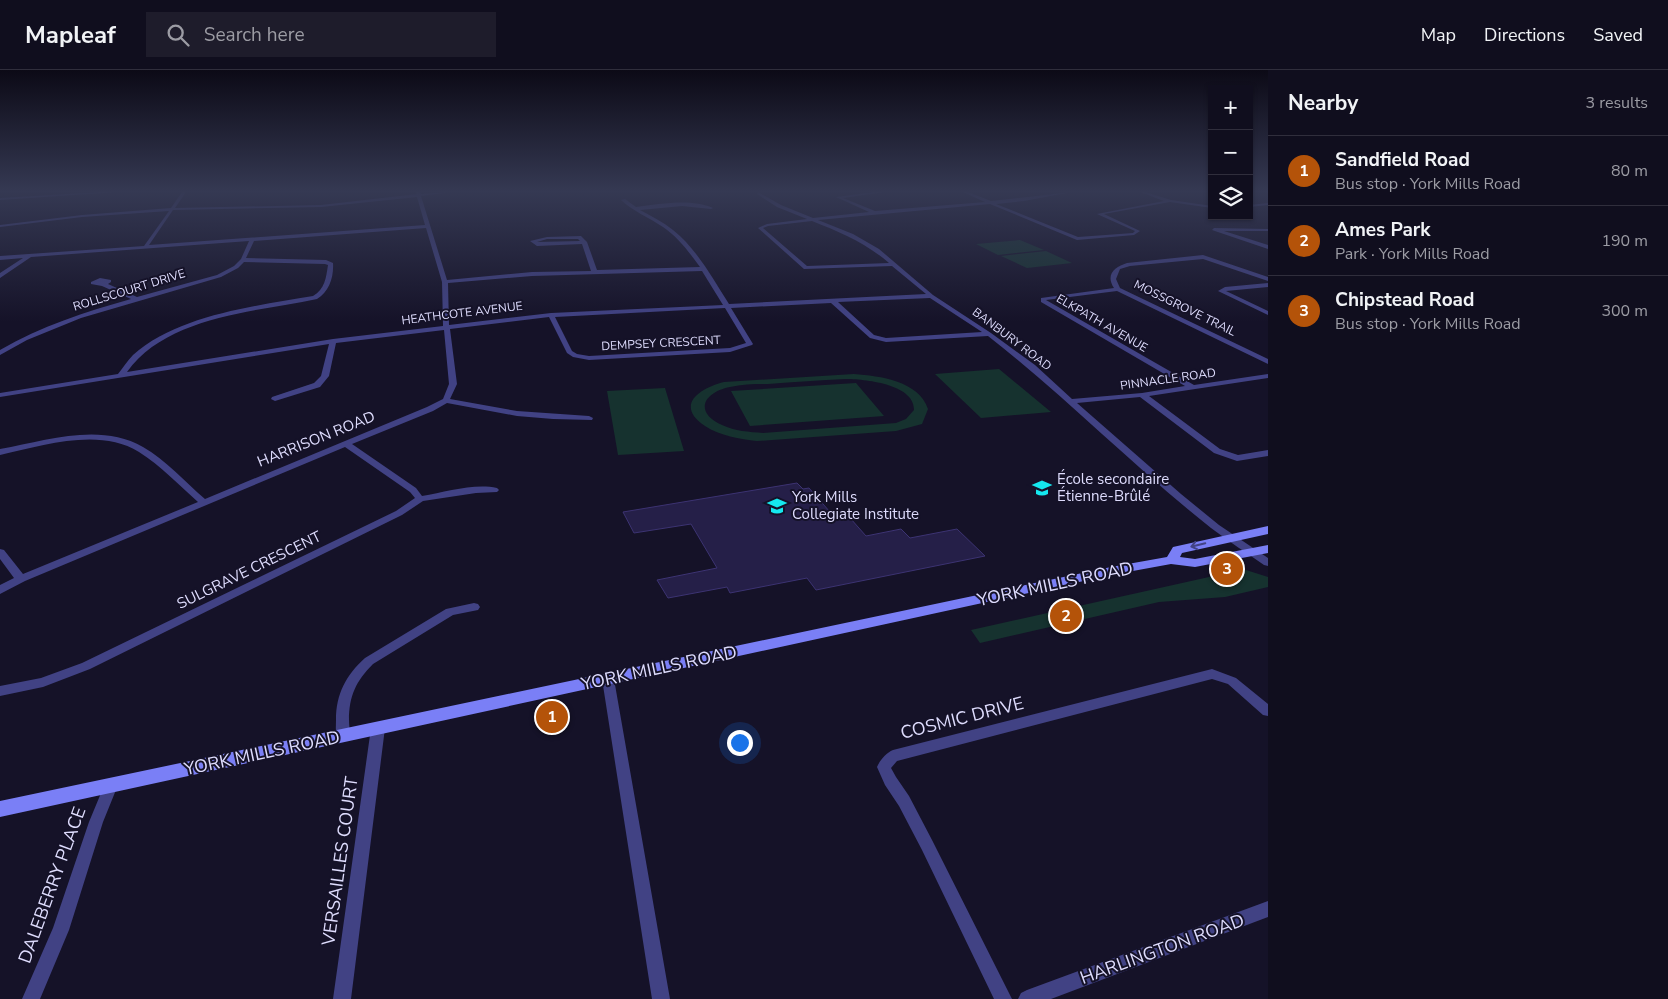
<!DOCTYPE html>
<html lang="en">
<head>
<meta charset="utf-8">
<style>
  body { margin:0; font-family:"Nunito Sans",sans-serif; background:#1e1c2b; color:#f1f3f6 }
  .controls { position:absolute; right:15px; top:15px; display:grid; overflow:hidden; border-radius:0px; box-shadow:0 1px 4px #0004 }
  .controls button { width:45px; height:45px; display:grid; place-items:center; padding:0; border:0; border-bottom:1px solid #302e3c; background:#100e1e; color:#f1f3f6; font:25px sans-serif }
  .you { position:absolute; left:739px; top:672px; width:18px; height:18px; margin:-12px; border:4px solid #fff; border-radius:50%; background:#1a73e8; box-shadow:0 0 0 8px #1a73e833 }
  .badge { display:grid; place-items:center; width:32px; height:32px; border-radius:50%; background:#b45309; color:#fff; font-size:16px; font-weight:700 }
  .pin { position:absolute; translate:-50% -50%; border:2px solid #fff; box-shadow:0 1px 5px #0006 }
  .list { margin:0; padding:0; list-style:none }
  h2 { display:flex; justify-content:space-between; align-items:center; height:65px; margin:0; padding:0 20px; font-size:21px }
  h2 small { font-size:16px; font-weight:400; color:#9c9ca4 }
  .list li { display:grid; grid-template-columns:32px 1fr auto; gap:15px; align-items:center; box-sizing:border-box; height:70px; padding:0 20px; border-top:1px solid #302e3c }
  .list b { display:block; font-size:19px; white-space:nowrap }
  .list p { margin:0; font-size:16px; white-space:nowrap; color:#9c9ca4 }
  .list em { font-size:16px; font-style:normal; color:#9c9ca4 }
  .icon { flex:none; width:28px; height:28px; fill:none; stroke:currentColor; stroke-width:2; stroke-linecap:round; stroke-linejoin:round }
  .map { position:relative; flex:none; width:1268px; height:929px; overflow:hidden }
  header { display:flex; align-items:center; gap:30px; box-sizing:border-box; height:70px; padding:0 25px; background:#100e1e; border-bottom:1px solid #302e3c }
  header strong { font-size:24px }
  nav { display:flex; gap:28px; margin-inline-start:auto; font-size:18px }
  .search { width:350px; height:45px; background:#1e1c2b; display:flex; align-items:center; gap:12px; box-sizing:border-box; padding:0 18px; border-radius:0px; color:#9c9ca4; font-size:19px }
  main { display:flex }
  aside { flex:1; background:#100e1e }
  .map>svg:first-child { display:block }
  .green { fill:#16322f; fill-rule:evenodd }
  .building { fill:#251f48; stroke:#3c3372 }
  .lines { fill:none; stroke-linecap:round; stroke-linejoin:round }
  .street { fill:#414284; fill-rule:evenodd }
  .secondary { fill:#7a7ff6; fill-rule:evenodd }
  .oneway { stroke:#424385 }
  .labels { text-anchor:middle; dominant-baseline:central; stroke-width:4; stroke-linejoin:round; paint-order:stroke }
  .far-street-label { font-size:12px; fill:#dedcfd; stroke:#151228 }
  .street-label { font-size:15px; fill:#dedcfd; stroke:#151228 }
  .poi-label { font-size:15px; fill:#dedcfd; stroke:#151228; text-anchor:start }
  .near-street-label { font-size:18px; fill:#dedcfd; stroke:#151228 }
</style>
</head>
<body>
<header>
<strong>Mapleaf</strong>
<div class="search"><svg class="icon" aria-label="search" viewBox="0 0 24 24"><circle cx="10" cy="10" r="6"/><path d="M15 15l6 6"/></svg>Search here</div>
<nav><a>Map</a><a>Directions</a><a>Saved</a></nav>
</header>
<main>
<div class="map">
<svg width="1268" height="929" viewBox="0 0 1268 929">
  <rect width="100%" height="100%" fill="#151228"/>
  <path class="green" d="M1020 170 1044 180 998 185 976 174Z
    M1046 181 1072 193 1027 198 1001 186Z
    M999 299 1051 342 981 348 935 304Z
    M854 304C880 306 919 311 928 339L922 354 896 361 757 371C740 369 720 366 705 356 674 335 700 318 724 312ZM845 309C864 309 915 314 914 340L906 349 896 353 763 363C749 362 735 361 722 355 693 342 704 322 730 317 742 314 756 314 768 314 794 312 820 310 845 309Z
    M856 313 884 346 750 356 731 321Z
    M665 318 684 381 618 385 607 321Z
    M1246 500 1268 507V517L1225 527 1159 532 980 573 971 560 1236 501Z"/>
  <path class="building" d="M797 413 803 419 809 418 830 442 843 440 866 466 901 459 910 468 957 459 985 486 816 520 807 508 730 523 727 517 668 528 657 510 717 498 691 454 634 463 623 442Z"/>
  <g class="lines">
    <path class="street" d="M100 122H118L0 130V128Z
      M182 122H186L175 138 321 135 417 124 416 122H420L421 124 451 122 421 126 447 210 532 202 591 201 582 174 537 176 530 171 547 167 581 166 587 172 597 200 700 197C689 182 678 167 663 157 648 147 633 141 621 130L625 129 636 137C660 134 691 128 713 138L711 139 682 136 640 140C651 146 663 152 673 160 697 179 713 209 729 234L926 224 892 196 804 199 758 158 767 154 807 149 777 137 757 124 758 122 781 135 813 148 869 142 836 127 874 122H885L843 128 875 141 985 132 963 122H968L991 131 1072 122 1024 131 996 134 1078 167 1133 163 1135 161 1097 144 1164 131 1140 122H1145L1171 130 1212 136V138L1170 132 1104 144 1140 161 1134 165 1077 170 990 134 818 150 853 164 879 179 933 225 991 263 1035 295 1072 329 1142 323 1185 316 1041 232V228L1114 218C1105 204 1115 197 1127 193L1203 185 1268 207V211L1203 189 1130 196 1120 199 1116 209 1120 218 1268 289V294L1117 221 1046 230 1194 315 1268 304V308L1149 326 1220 379 1238 385 1268 380V386L1237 391 1214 383 1140 327 1077 333 1181 424 1219 455 1268 488V496L1264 495C1247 483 1228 471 1211 458 1134 397 1065 326 988 266L886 272 870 268 831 233 731 238 753 274 752 275 730 282 589 290 573 287 567 283 549 247 450 259 457 314 450 329 517 341 589 346 593 348 592 350 553 349 517 346 447 333 433 341 352 374 416 418 422 426C446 422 474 413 497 418L499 420 497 422 476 423 423 431 402 445 90 599 43 617 0 626V616L41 608 82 593 396 441 415 428 410 422 345 377 25 511 0 524V515L14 508 0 489V479L4 480 23 504 198 432C179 415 161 396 139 382 98 357 43 376 0 385V379C46 371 99 352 143 377 166 390 185 412 205 429L427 337 443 329 449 314 444 260 336 273 329 306 320 317 275 331 271 329 272 327 314 313 321 306 329 274 0 327V323L118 304C123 298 127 291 133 285 178 245 255 236 313 226 325 219 326 208 328 195L325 194 244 192 238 198 221 207 81 248 27 270 0 285V280C41 256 85 242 131 229L102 216 91 214V212L100 208 111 210V212L108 214 137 227 217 205 234 196 241 189 249 171 31 187 0 208V203L23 188 0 190V186L144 176 169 141 82 147 0 157V155L82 145 171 138ZM417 127 425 155 149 175 173 140 321 137ZM812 151C840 162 866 173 889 193L807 196 763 158 768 156ZM426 158 442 212 443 256 333 269 127 302C167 246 255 242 317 229 329 222 334 207 333 193L326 190 246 188 254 171ZM547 169H578L580 171 537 172ZM702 201 723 235 551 243 449 255 448 213 532 206ZM930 228 982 262 886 268 874 265 838 232ZM725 238 746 273 730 278 589 286 577 284 572 281 555 247Z
      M1268 133V135L1249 137V135Z
      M1214 158 1268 159V161H1224L1268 175V179L1212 160Z
      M1268 213V217L1226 221 1268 241V245L1218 221 1225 217Z
      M474 533 478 534 480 537 478 540 453 545 373 594C356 611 349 626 349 650 349 657 351 664 348 670L343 671 338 670C335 664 336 657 336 650 336 624 346 605 365 588L446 539Z
      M1212 599 1236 608 1268 634V646L1263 645 1228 614 1212 609 897 691 891 698 896 707 909 726 932 770 1012 929H994L922 780 899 736 885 715 877 697C880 690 886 683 893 680Z
      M608 604 612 606 614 609 670 929H652L602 609 604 606Z
      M378 653 383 654 385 658 351 929H333L371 658 373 654Z
      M111 709 116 711 118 715 103 752 69 860 40 929H22L53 858 89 752 106 711Z
      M1268 831V847L1051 929H1018L1021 923 1027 920Z"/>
    <path class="secondary" d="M1268 456V464L1182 483 1180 487 1195 489 1268 475V483L1195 497 1171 494 1111 505 0 747V731L1111 497 1167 487 1173 477Z"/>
  </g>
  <defs><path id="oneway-shaft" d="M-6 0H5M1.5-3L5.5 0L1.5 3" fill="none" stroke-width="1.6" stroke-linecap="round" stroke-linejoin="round" transform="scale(1.25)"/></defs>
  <use class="oneway" href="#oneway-shaft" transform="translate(1198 475) rotate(166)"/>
  <linearGradient id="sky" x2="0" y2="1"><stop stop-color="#0c0a16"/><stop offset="0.48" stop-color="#353953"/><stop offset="1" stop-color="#353953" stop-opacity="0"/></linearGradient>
  <rect width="1268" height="252" fill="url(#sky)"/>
  <defs>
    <g id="school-bare" transform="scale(1.5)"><path d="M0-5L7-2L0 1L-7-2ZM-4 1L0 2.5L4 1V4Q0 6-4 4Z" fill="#15e8ef" stroke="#151228" stroke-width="2.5" paint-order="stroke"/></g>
  </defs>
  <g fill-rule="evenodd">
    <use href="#school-bare" x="1042" y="418"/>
    <use href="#school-bare" x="777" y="436"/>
  </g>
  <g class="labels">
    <g class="far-street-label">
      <text transform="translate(129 220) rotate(-17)">ROLLSCOURT DRIVE</text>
      <text transform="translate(1185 238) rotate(26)">MOSSGROVE TRAIL</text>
      <text transform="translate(462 243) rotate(-7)">HEATHCOTE AVENUE</text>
      <text transform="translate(1102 253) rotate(30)">ELKPATH AVENUE</text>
      <text transform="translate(1012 269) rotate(37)">BANBURY ROAD</text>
      <text transform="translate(661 273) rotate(-3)">DEMPSEY CRESCENT</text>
      <text transform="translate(1168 309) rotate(-8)">PINNACLE ROAD</text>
    </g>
    <g class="street-label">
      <text transform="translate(316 369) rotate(-22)">HARRISON ROAD</text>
      <text transform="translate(249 500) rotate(-26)">SULGRAVE CRESCENT</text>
    </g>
    <g class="poi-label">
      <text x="1057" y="409">École secondaire<tspan x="1057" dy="17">Étienne-Brûlé</tspan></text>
      <text x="792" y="427">York Mills<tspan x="792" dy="17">Collegiate Institute</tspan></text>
    </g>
    <g class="near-street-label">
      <text transform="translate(1055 514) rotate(-12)">YORK MILLS ROAD</text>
      <text transform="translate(659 598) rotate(-12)">YORK MILLS ROAD</text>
      <text transform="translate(962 648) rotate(-14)">COSMIC DRIVE</text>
      <text transform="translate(262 683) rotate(-12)">YORK MILLS ROAD</text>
      <text transform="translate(340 791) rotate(-82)">VERSAILLES COURT</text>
      <text transform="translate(52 815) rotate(-70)">DALEBERRY PLACE</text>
      <text transform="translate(1162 879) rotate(-20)">HARLINGTON ROAD</text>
    </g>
  </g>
</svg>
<div class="controls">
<button>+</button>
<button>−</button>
<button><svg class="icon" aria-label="layers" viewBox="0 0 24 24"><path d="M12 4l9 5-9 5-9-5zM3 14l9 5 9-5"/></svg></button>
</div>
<div class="you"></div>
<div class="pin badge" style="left:552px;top:647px">1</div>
<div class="pin badge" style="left:1066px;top:546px">2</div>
<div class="pin badge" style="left:1227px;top:499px">3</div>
</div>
<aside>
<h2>Nearby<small>3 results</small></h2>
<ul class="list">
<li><span class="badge">1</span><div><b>Sandfield Road</b><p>Bus stop · York Mills Road</p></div><em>80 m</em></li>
<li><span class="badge">2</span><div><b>Ames Park</b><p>Park · York Mills Road</p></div><em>190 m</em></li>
<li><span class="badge">3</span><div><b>Chipstead Road</b><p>Bus stop · York Mills Road</p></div><em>300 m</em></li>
</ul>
</aside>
</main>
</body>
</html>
